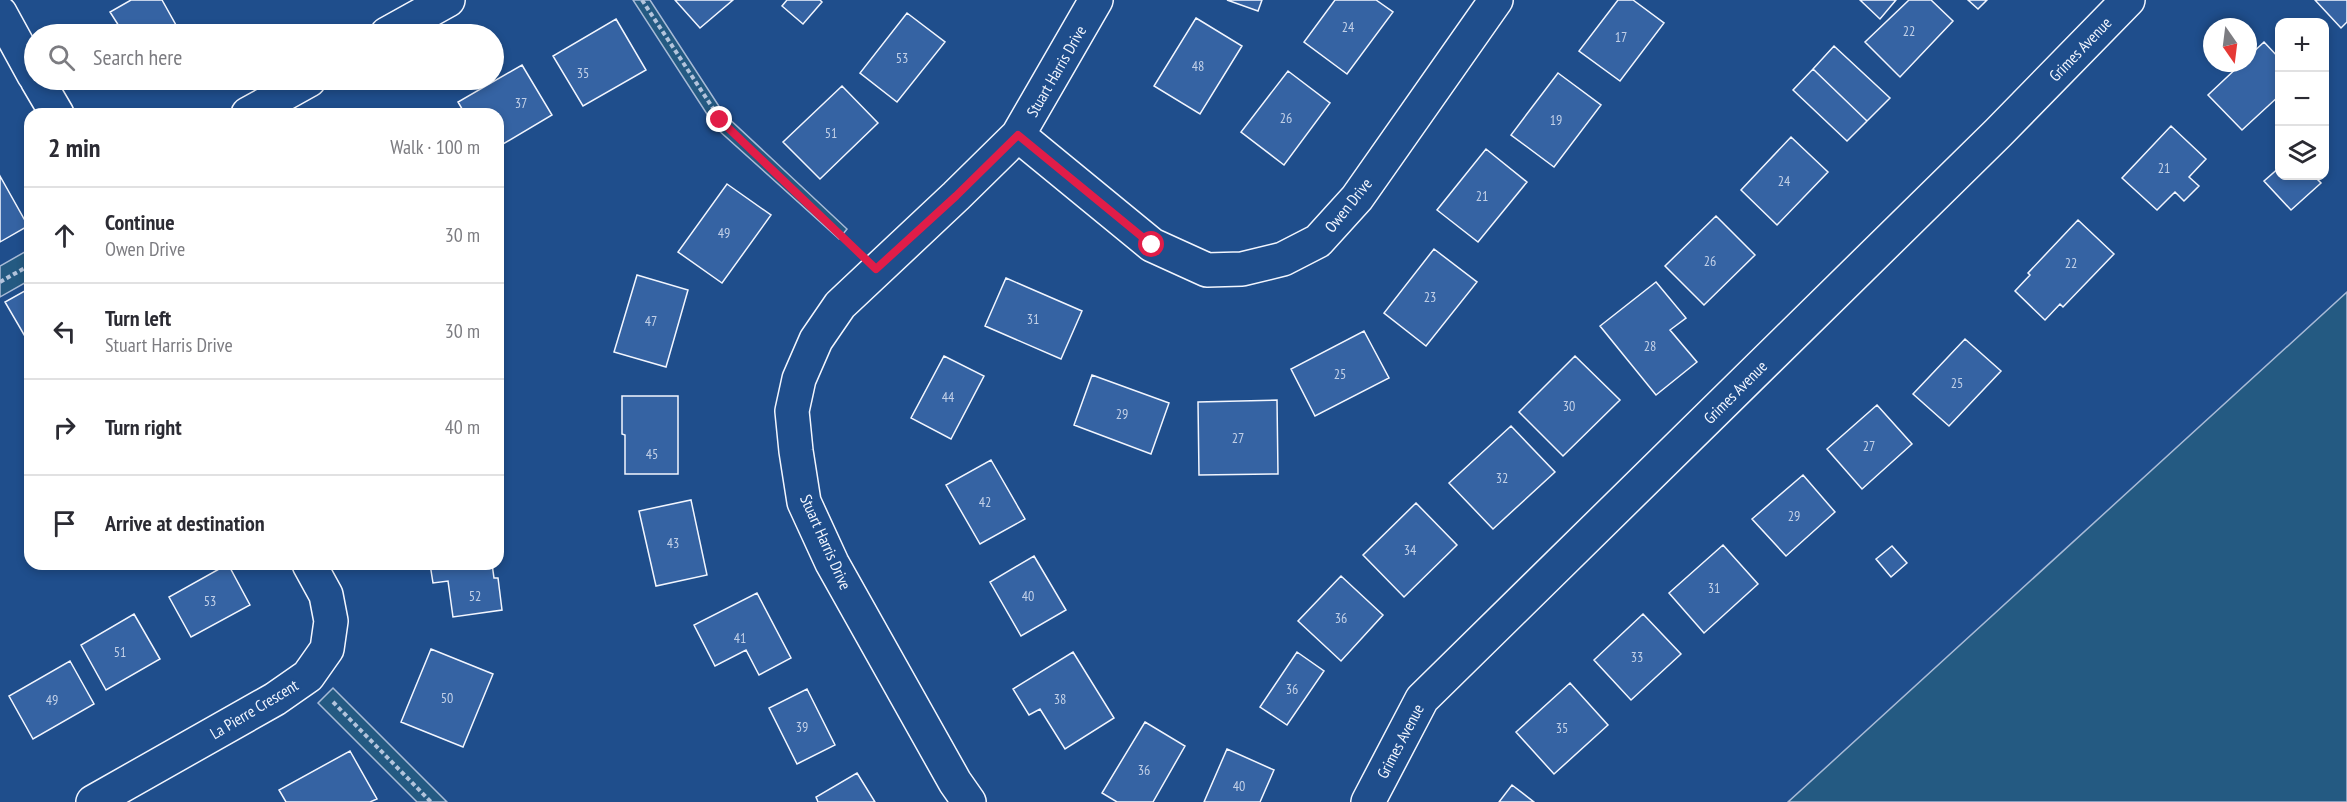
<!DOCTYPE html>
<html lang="en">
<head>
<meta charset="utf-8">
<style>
  body { margin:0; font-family:"PT Sans Narrow",sans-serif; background:#f2f2f3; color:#2b2b33 }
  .controls { position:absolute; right:18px; top:18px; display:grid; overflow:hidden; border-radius:12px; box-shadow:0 3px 9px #0003 }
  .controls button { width:54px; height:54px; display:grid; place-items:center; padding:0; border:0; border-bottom:2px solid #e1e1e2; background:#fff; color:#2b2b33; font:30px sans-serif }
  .compass { position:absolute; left:2203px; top:18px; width:54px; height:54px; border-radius:50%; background:#fff; box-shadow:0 3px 9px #0003; rotate:166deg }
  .stop { position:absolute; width:18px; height:18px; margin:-14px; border:4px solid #e11d48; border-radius:50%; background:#fff }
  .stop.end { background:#e11d48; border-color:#fff; box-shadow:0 2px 6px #0008 }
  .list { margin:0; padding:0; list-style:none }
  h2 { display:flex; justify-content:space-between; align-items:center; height:78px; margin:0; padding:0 24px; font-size:26px }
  h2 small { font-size:20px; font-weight:400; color:#7c7c81 }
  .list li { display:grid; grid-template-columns:39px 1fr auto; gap:18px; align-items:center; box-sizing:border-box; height:96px; padding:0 24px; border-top:2px solid #e1e1e2 }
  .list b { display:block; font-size:22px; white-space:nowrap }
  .list p { margin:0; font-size:20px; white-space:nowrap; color:#7c7c81 }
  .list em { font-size:20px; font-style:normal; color:#7c7c81 }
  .icon { flex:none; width:33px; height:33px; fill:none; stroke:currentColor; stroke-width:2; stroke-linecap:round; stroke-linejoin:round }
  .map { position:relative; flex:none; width:2347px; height:802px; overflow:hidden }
  .search { position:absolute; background:#fff; box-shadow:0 3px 9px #0003; left:24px; top:24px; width:480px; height:66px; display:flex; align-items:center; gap:15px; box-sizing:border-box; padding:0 21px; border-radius:33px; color:#7c7c81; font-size:22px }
  .panel { position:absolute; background:#fff; box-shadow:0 3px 9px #0003; left:24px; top:108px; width:480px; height:462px; border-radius:18px }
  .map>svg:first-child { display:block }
  .green { fill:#245a82; stroke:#a8bbd7; stroke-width:1.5 }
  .building { fill:#3563a3; stroke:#f2f6ff; stroke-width:1.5 }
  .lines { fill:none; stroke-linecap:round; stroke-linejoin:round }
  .street-casing { stroke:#f2f6ff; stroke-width:36 }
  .path { stroke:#b3c4dc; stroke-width:4; stroke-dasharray:4.5 3; stroke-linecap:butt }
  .street { stroke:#1f4e8c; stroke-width:33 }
  .route { stroke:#e11d48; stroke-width:8 }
  .labels { text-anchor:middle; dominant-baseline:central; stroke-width:4.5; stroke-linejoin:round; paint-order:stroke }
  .number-label { font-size:14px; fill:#c3d1e8 }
  .street-label { font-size:16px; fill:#f2f6ff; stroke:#1f4e8c }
</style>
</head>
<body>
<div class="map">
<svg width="2347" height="802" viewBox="0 0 2347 802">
  <rect width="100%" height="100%" fill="#1f4e8c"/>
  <path class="green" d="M633 0H650L724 114 847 229 839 239 716 128Z
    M30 249V280L0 297V266Z
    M2347 292V802H1788Z
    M333 688 447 802H417L318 703Z"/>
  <path class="building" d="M131 0H162L181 34H124L110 12Z
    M675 0H733L700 28Z
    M787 0H820L822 2 803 24 782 6Z
    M1227 0H1262L1258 11Z
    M1335 0H1376L1393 12 1347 74 1304 42Z
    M1618 0H1633L1664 23 1620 81 1579 51Z
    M1860 0H1896L1880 19Z
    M1909 0H1931L1953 21 1900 77 1865 42Z
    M1968 0H1987L1978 9Z
    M2315 0H2347V22L2341 28Z
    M907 13 945 42 897 102 860 73Z
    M1196 18 1242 46 1200 114 1154 86Z
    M616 19 646 70 583 106 553 56Z
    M2264 42 2280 59V95L2242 130 2208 95 2242 63H2248V57Z
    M1834 46 1890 98 1867 121 1813 69Z
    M522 65 552 115 498 147V114H465L458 102Z
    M1813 69 1867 121 1847 141 1793 90Z
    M1288 71 1330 103 1284 165 1241 132Z
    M1558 73 1601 105 1554 167 1511 135Z
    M842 86 878 123 820 179 783 142Z
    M2171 126 2206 159 2189 177 2199 186 2184 201 2175 192 2157 210 2122 178Z
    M1791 137 1828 172 1777 225 1741 190Z
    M1486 149 1527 182 1478 242 1437 210Z
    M2280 167V176H2314L2321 183 2291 210 2264 181Z
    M0 176 28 226 0 242Z
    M727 184 771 215 722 283 678 252Z
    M1716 216 1755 255 1704 305 1665 266Z
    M2078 220 2114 254 2063 307 2060 304 2045 320 2015 291 2030 275 2028 273Z
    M1434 249 1477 282 1426 346 1384 313Z
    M637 275 688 290 666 367 614 352Z
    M1006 278 1082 311 1061 359 985 326Z
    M1656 282 1686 318 1670 330 1697 362 1656 395 1600 326Z
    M30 288V345L5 302Z
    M1364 331 1389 378 1315 416 1291 369Z
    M1965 339 2001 371 1949 426 1913 394Z
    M944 356 984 376 951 439 911 418Z
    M1575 356 1620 400 1563 456 1519 412Z
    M1092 375 1169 403 1151 454 1074 425Z
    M622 396H678V474H625V435L622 434Z
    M1277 400 1278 474 1199 475 1198 402Z
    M1877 405 1912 444 1862 489 1827 449Z
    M1511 426 1555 472 1493 529 1449 483Z
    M991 460 1025 519 980 544 946 485Z
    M1803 475 1835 512 1786 556 1752 519Z
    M691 500 707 575 656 586 639 511Z
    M1416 503 1457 545 1404 597 1363 555Z
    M1723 545 1758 584 1704 633 1669 593Z
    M1892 546 1907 563 1891 577 1876 559Z
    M1034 556 1066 610 1021 636 990 582Z
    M228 564 250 605 191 637 169 597Z
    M430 564H492L494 578H498L502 610 453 617 448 581 433 583Z
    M1341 576 1383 615 1341 661 1298 621Z
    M757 593 791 658 759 675 746 650 715 666 694 625Z
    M134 614 160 659 106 690 81 645Z
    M1643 614 1681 654 1631 700 1594 660Z
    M431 649 493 674 463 747 401 722Z
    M1073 652 1114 718 1065 749 1040 709 1029 715 1013 689Z
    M1297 652 1324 671 1287 725 1260 707Z
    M70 661 94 704 33 739 9 696Z
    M1570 683 1608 725 1554 774 1516 732Z
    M807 689 835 745 797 764 769 708Z
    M1145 722 1185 746 1153 802H1117L1102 793Z
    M1227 749 1274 770 1260 802H1204Z
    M350 751 377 799 370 802H286L279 790Z
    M857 773 875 802H818L816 797Z
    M1512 785 1534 802H1499Z"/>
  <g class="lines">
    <g class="street-casing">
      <path id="street" d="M0 13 34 75
        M387 34 448 0
        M37 80 57 114
        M248 114 309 80
        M1018 135 1152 245 1207 270 1242 269 1283 259 1318 241 1357 198 1496 0
        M93 802 275 699 308 676 327 649 331 621 326 595 309 564
        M969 802 955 782 832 563 804 502 796 451 792 411 799 379 816 340 840 305 956 196 1018 135 1096 0
        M1368 802 1422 699 1998 133 2128 0"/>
    </g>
    <path class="path" d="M642 0 720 119 852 246
      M0 282 30 265
      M333 702 431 802"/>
    <use href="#street" class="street"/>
  </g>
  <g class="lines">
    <path class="route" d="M720 120 876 269 956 196 1018 135 1152 245"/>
  </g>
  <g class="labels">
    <g class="number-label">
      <text x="1348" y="27">24</text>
      <text x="1909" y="31">22</text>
      <text x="1621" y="37">17</text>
      <text x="902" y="58">53</text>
      <text x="1198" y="66">48</text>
      <text x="583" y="73">35</text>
      <text x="521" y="103">37</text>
      <text x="1286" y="118">26</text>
      <text x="1556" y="120">19</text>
      <text x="831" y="133">51</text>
      <text x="2164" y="168">21</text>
      <text x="1784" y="181">24</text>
      <text x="1482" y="196">21</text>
      <text x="724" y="233">49</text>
      <text x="1710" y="261">26</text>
      <text x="2071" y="263">22</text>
      <text x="1430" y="297">23</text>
      <text x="1033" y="319">31</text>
      <text x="651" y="321">47</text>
      <text x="1650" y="346">28</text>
      <text x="1340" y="374">25</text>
      <text x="1957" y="383">25</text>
      <text x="948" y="397">44</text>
      <text x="1569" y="406">30</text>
      <text x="1122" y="414">29</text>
      <text x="1238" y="438">27</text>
      <text x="1869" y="446">27</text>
      <text x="652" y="454">45</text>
      <text x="1502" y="478">32</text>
      <text x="985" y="502">42</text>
      <text x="1794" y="516">29</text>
      <text x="673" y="543">43</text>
      <text x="1410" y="550">34</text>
      <text x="1714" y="588">31</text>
      <text x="475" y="596">52</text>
      <text x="1028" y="596">40</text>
      <text x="210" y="601">53</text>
      <text x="1341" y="618">36</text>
      <text x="740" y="638">41</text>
      <text x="120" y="652">51</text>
      <text x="1637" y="657">33</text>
      <text x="1292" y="689">36</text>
      <text x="447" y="698">50</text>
      <text x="1060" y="699">38</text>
      <text x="52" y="700">49</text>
      <text x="802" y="727">39</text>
      <text x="1562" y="728">35</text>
      <text x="1144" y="770">36</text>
      <text x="1239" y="786">40</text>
    </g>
    <g class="street-label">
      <text transform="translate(2080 49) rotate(-46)">Grimes Avenue</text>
      <text transform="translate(1056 71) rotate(-60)">Stuart Harris Drive</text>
      <text transform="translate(1348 205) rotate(-51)">Owen Drive</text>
      <text transform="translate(1735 392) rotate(-45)">Grimes Avenue</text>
      <text transform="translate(826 542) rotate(66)">Stuart Harris Drive</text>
      <text transform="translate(254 709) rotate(-31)">La Pierre Crescent</text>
      <text transform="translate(1400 741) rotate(-62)">Grimes Avenue</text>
    </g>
  </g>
</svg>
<div class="controls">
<button>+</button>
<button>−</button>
<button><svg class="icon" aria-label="layers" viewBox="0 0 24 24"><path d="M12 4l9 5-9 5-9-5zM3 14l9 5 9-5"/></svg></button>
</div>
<svg class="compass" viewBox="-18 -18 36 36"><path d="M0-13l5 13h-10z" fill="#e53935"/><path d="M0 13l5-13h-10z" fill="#7c7c81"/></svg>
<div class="stop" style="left:1152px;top:245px"></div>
<div class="stop end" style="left:720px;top:120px"></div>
<div class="search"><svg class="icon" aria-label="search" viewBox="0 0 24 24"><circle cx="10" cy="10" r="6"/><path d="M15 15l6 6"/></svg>Search here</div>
<section class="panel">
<h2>2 min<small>Walk · 100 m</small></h2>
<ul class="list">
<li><svg class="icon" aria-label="ahead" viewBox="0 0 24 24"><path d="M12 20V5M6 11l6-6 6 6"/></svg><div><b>Continue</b><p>Owen Drive</p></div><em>30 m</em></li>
<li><svg class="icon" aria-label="left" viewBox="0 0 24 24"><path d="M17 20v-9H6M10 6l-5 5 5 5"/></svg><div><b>Turn left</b><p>Stuart Harris Drive</p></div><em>30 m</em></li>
<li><svg class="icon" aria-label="right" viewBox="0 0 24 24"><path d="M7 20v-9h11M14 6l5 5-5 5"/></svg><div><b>Turn right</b></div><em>40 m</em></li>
<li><svg class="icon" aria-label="arrive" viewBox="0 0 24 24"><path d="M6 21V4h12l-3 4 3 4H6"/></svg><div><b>Arrive at destination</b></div></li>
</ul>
</section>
</div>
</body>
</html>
